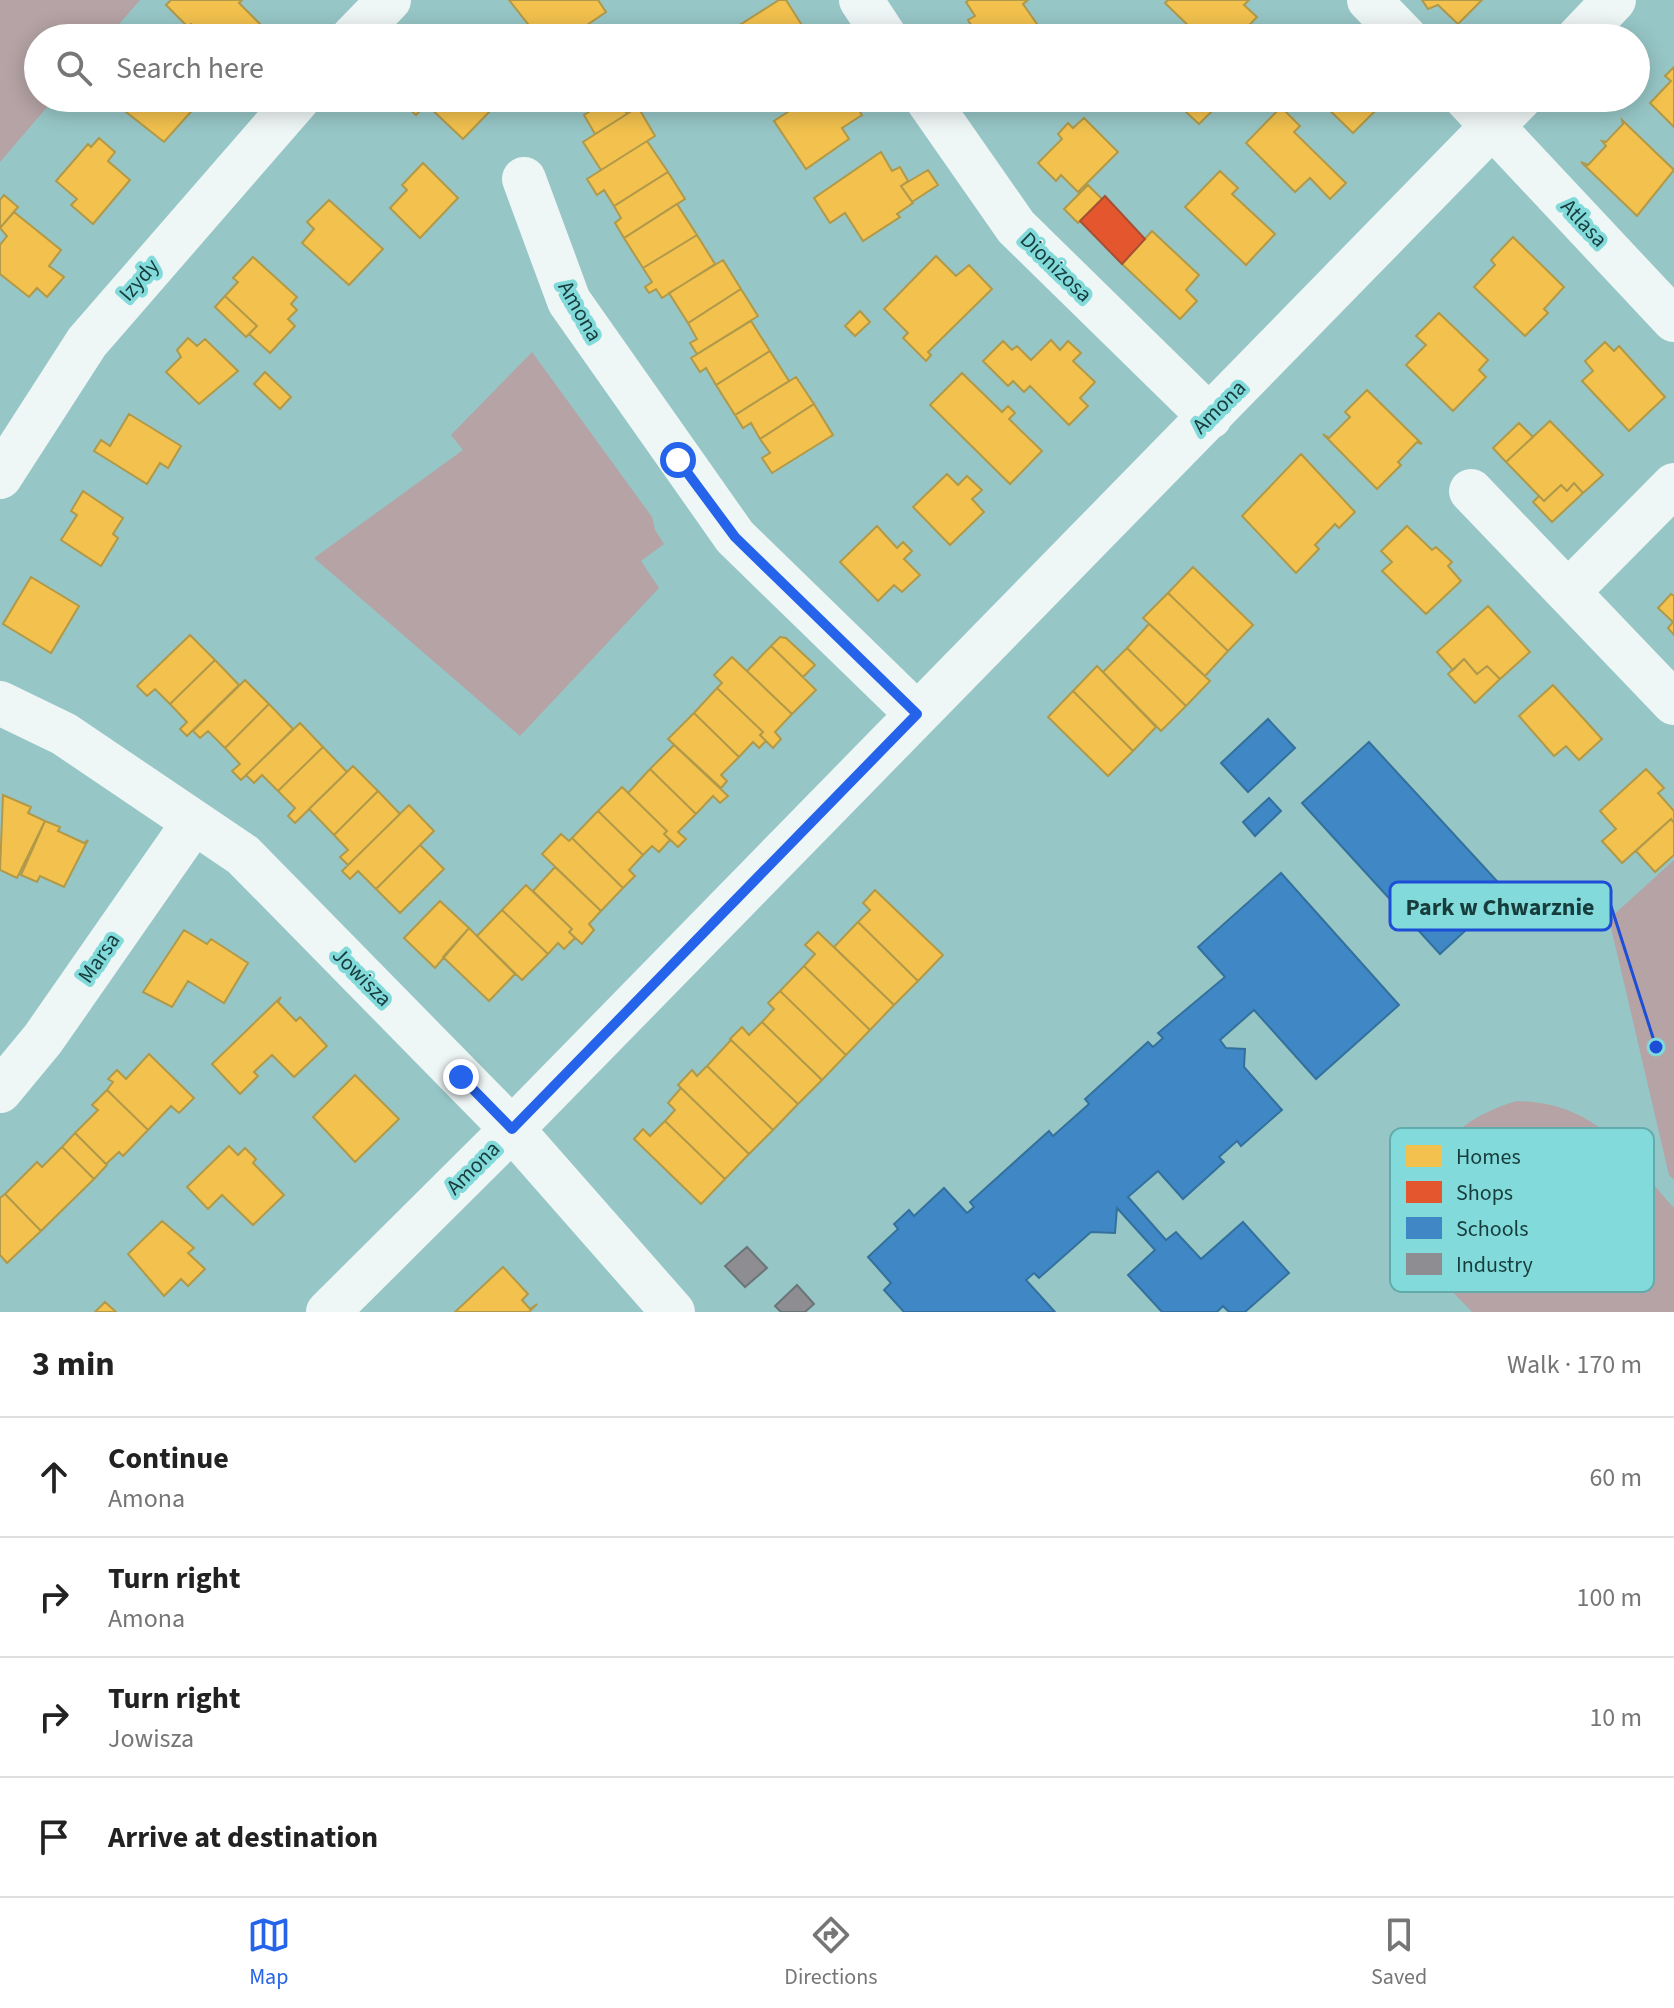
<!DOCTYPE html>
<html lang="en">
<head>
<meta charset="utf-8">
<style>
  body { margin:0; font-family:"Source Sans 3",sans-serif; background:#f6f6f6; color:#222 }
  .stop { position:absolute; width:24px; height:24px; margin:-18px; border:6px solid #2563eb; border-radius:50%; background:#fff }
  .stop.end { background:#2563eb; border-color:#fff; box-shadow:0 2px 8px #0008 }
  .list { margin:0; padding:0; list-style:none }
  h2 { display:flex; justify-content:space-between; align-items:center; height:104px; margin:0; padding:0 32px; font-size:34px }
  h2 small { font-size:26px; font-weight:400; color:#767676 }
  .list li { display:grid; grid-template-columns:52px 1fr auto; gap:24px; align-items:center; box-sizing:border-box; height:120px; padding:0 32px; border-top:2px solid #e0e0e0 }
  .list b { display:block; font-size:30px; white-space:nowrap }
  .list p { margin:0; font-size:26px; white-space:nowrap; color:#767676 }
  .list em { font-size:26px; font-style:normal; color:#767676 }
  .icon { flex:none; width:44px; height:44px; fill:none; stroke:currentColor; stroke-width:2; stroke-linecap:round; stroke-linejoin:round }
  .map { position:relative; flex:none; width:1674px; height:1312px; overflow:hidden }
  .search { position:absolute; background:#fff; box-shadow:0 4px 20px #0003; left:24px; right:24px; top:24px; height:88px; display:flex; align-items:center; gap:20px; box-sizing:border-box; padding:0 28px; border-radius:44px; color:#767676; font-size:30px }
  .sheet { height:584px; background:#fff }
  nav { display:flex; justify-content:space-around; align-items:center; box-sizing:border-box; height:112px; border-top:2px solid #e0e0e0; background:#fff; font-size:22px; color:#767676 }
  nav a { display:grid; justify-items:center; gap:4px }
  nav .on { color:#2563eb }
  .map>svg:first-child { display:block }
  .green { fill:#b5a3a5 }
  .homes { fill:#f2c14e; stroke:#b09949; stroke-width:2 }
  .shops { fill:#e4572e; stroke:#a64f32; stroke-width:2 }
  .schools { fill:#3f88c5; stroke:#33719c; stroke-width:2 }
  .industry { fill:#8d8d92; stroke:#6a7578; stroke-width:2 }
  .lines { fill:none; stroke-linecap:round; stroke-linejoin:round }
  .minor { stroke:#eff6f6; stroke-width:44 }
  .route { stroke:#2563eb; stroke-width:10 }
  .labels { text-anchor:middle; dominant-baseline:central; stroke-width:8; stroke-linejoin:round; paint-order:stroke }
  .street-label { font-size:22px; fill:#173c3c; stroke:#83dada }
  .key { fill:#83dada; stroke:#63abab; stroke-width:2 }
  .key-label { font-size:22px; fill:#173c3c }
  .leader { fill:none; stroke:#1d4ed8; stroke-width:3 }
  .callout-dot { fill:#1d4ed8; stroke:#83dada; stroke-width:3 }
  .callout { fill:#83dada; stroke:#1d4ed8; stroke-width:3 }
  .callout-label { font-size:24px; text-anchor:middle; font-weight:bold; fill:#173c3c }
</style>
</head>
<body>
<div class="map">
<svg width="1674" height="1312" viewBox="0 0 1674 1312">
  <rect width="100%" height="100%" fill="#97c6c6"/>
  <path class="green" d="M0 0H140L107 38H38V98H55L0 162Z
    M532 352 652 517 655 530 664 544 641 561 659 588 520 736 314 558 463 450 451 435Z
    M1674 860V1180L1669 1175 1609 919Z
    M1517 1101C1600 1104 1623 1151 1674 1208V1312H1472C1460 1299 1444 1285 1436 1270 1394 1192 1437 1123 1517 1101Z"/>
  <path class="homes" d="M171 0H242L239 3 265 29 255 38H199L193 32 196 29 191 24 188 27 166 5Z
    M509 0H598L606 12 568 38H539Z
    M779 0H786L810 38H730L727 33Z
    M969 0H1028L1023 4 1037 24 1017 38H972L977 34 968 20 975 16 966 2Z
    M1168 0H1249L1244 5 1257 17 1237 38H1201L1165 3Z
    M1422 0H1482L1458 24 1438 5 1428 9Z
    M1674 67V127L1650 103 1671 81 1665 76Z
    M121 98H190L197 105 164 142 116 104Z
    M397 98H485L494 107 463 139 426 104 416 115Z
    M611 98H617L627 114 595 134 584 115Z
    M809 98H851L862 115 842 128 849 139 806 169 774 121Z
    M1200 98H1215L1220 103 1199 124 1186 112Z
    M1303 98H1368L1365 102 1375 111 1353 133 1317 98 1310 105Z
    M638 107 655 136 601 170 583 142Z
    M1281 107 1300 126 1294 132 1346 183 1330 199 1310 178 1295 192 1246 143Z
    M1084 118 1118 152 1078 192 1061 175 1056 181 1038 163 1062 139 1058 134 1068 123 1073 128Z
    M1622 120 1674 170 1637 216 1581 162 1588 165 1606 146 1602 141 1606 142 1623 124Z
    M99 138 115 152 108 161 130 180 93 224 71 205 77 199 56 181 88 144 91 147Z
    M647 141 668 172 614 206 604 190 597 195 587 179Z
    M881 152 892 171 900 167 908 181 901 186 913 203 897 214 900 217 863 241 845 213 830 223 814 198Z
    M423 163 458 198 420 238 390 208 407 190 402 185Z
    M928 170 938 185 912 202 901 186Z
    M1220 171 1238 188 1232 194 1275 234 1246 265 1185 207Z
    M668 172 685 199 624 238 615 223 621 218 614 206Z
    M1088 185 1102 199 1078 223 1064 209Z
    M4 195 18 207 0 228V200Z
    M329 200 383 249 349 285 302 243 314 229 307 222Z
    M677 204 697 235 643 268 624 238Z
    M14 212 61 250 49 266 64 277 47 297 37 288 29 297 0 274V245L7 236 0 228Z
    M1152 231 1199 275 1186 290 1197 301 1180 319 1122 264Z
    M697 235 715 264 662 298 656 289 649 293 645 287 652 282 643 268Z
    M1513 237 1564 287 1544 309 1548 313 1525 336 1474 287 1495 265 1491 260Z
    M936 256 956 276 969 265 992 289 928 352 931 355 926 361 903 338 908 333 884 309Z
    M253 257 297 297 291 304 297 310 288 319 295 326 270 353 249 334 257 326 225 296 238 282 233 278Z
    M723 260 741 289 688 323 669 293Z
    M741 289 758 316 697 354 690 343 697 339 688 323Z
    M225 296 257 326 246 337 215 307Z
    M860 311 870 322 855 336 845 326Z
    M1439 313 1488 360 1479 370 1486 377 1453 411 1406 365 1426 345 1416 336Z
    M751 321 770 351 716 385 706 368 700 372 691 358Z
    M188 338 197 346 205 339 238 371 199 404 166 372 181 357 177 350Z
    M1051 340 1060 350 1068 341 1081 353 1073 361 1095 382 1080 398 1088 406 1069 425 1030 386 1024 392 1013 381 1008 386 983 361 1003 341 1012 350 1017 346 1031 360Z
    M1605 342 1614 351 1619 346 1665 397 1629 431 1582 381 1593 371 1585 361Z
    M770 351 789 381 735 415 716 385Z
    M265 372 291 397 280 409 254 384Z
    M962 373 1002 412 1008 406 1015 413 1009 419 1042 451 1010 484 930 405Z
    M796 377 814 404 760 439 751 423 743 428 735 415Z
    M1367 390 1422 444 1417 442 1398 462 1401 465 1377 489 1323 434 1329 438 1350 417 1345 412Z
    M814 404 833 435 772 473 762 458 770 453 760 439Z
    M129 414 181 446 168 468 160 463 147 484 94 451 101 440 110 446Z
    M1550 421 1603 475 1583 493 1574 483 1567 491 1561 485 1544 501 1506 462Z
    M1519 423 1533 437 1506 462 1493 448Z
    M1301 454 1355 512 1339 528 1335 524 1315 545 1319 549 1296 573 1242 516Z
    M947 474 958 485 967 476 982 490 972 499 984 512 950 545 913 507Z
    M1574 483 1583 493 1552 522 1533 502 1539 496 1544 501 1561 485 1567 491Z
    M83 491 123 518 113 534 118 538 101 566 61 540 77 515 71 511Z
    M877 526 897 548 903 542 912 551 904 559 920 575 902 592 894 585 878 601 840 562Z
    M1407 526 1432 550 1436 547 1452 562 1448 566 1461 581 1426 614 1382 571 1392 562 1381 551Z
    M1193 567 1253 625 1228 651 1168 593Z
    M31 577 79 606 51 653 3 624Z
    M1168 593 1228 651 1205 676 1143 618Z
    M1671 594 1674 596V635L1668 628 1673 622 1658 608Z
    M1488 606 1530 652 1500 679 1487 666 1477 674 1464 659 1453 670 1437 652Z
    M1149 624 1210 681 1186 706 1127 648Z
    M190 635 215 660 170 704 155 689 147 696 137 686Z
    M780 637 786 638 815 665 803 677 771 646Z
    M771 646 816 690 792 714 747 671Z
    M1127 648 1186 706 1161 731 1103 672Z
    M732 657 792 714 775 732 781 739 773 748 760 735 763 732 717 688 722 683 714 675Z
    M1464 659 1477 674 1487 666 1500 679 1475 703 1448 674Z
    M215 660 239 685 187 736 180 729 187 722 170 704Z
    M1097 666 1156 727 1133 751 1073 691Z
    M245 680 269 704 225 748 208 731 200 738 193 731Z
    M1553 685 1602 739 1579 760 1566 746 1554 756 1519 716Z
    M717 688 763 732 760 735 766 741 759 748 753 742 739 757 694 713Z
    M1073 691 1133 751 1108 776 1048 717Z
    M269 704 293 729 241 780 232 771 240 764 225 748Z
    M694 713 739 757 721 775 727 781 721 788 668 739Z
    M300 723 323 747 278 791 262 775 254 783 246 775Z
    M674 745 728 796 720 803 713 796 696 814 650 769Z
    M323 747 347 772 295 823 288 816 295 808 278 791Z
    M353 766 378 791 334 835 309 809Z
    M650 769 696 814 678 832 686 839 678 847 664 834 667 831 628 793Z
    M1646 769 1664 788 1658 793 1674 811V823L1671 819 1622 863 1602 841 1616 829 1600 811Z
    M622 787 667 831 664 834 670 840 659 852 652 846 643 855 598 811Z
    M378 791 400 814 348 865 340 857 348 850 334 835Z
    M3 795 31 807 28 813 45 821 17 878 0 870Z
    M409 805 434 831 376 889 358 871 350 879 342 871Z
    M598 811 643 855 629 870 635 876 623 888 572 838Z
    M1671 819 1674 823V855L1655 872 1636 851Z
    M45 821 60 827 58 831 84 843 88 840 64 887 40 876 37 882 21 875Z
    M561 834 569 841 572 838 623 888 601 911 542 854Z
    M420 845 444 869 400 913 376 889Z
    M555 867 601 911 589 924 594 930 582 944 569 932 572 929 533 891Z
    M526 885 572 929 569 932 575 938 564 949 558 943 548 954 502 910Z
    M875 890 943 955 918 981 858 922 870 910 863 903Z
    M440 901 469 928 435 968 404 938Z
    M502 910 548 954 522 980 477 936Z
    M858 922 918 981 894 1005 834 947Z
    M469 928 515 974 489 1001 443 957Z
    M184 930 207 944 211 939 248 963 224 1003 188 981 172 1007 143 992Z
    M818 932 894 1005 870 1030 804 966 815 954 805 945Z
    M804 966 870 1030 846 1055 780 991Z
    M780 991 846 1055 822 1080 762 1022 774 1009 768 1003Z
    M281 997 278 1002 296 1021 300 1017 327 1046 294 1077 272 1055 254 1072 258 1076 240 1094 212 1064Z
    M762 1022 822 1080 798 1104 730 1039 742 1027 749 1035Z
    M731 1040 798 1104 773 1130 707 1066Z
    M149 1054 194 1098 179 1113 171 1106 148 1130 107 1090 113 1082 108 1079 117 1070 126 1079Z
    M707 1066 773 1130 749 1154 678 1085 692 1070 697 1076Z
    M355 1075 399 1119 355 1162 313 1117Z
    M681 1088 749 1154 725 1179 665 1121 675 1110 668 1103Z
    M107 1090 148 1130 123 1156 119 1152 106 1164 75 1133 98 1110 92 1105Z
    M665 1121 725 1179 701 1204 634 1139 643 1129 650 1136Z
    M75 1133 107 1165 94 1179 62 1147Z
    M229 1146 238 1155 245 1148 256 1159 253 1163 284 1195 253 1225 222 1195 208 1209 187 1187Z
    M62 1147 94 1179 41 1231 5 1194 37 1162 42 1167Z
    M5 1194 41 1231 7 1263 0 1255V1198Z
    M162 1221 194 1248 188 1253 205 1269 188 1286 181 1279 164 1296 128 1254Z
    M503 1267 528 1294 522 1300 530 1309 537 1304 529 1312H455Z
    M105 1302 116 1312H95Z"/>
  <path class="shops" d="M1105 196 1145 239 1122 264 1080 221Z"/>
  <path class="schools" d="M1268 719 1295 748 1248 792 1221 763Z
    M1369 742 1507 892 1440 954 1302 803Z
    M1269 798 1281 811 1255 836 1243 822Z
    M1281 873 1399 1005 1316 1079 1254 1010 1220 1040 1226 1048 1245 1049 1244 1067 1282 1110 1241 1146 1237 1141 1219 1157 1224 1162 1183 1199 1158 1171 1128 1197 1166 1240 1176 1232 1201 1259 1243 1222 1289 1273 1245 1312H1229L1223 1306 1217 1312H1162L1128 1275 1155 1250 1117 1208 1115 1233 1091 1232 1039 1278 1034 1273 1026 1280 1055 1312H904L884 1290 891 1283 868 1257 898 1229 894 1224 909 1210 914 1216 944 1188 967 1213 974 1207 970 1202 1049 1131 1053 1136 1089 1104 1085 1099 1148 1042 1153 1047 1163 1038 1158 1033 1225 977 1198 947Z"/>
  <path class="industry" d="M747 1247 767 1268 745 1287 725 1266Z
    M797 1285 814 1304 805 1312H781L775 1306Z"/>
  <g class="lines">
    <path class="minor" d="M861 0 886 38
      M1369 0 1406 38
      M352 38 389 0
      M1578 38 1614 0
      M926 98 1016 227 1210 417
      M1466 98 1674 320
      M524 179 569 301 735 537 917 714
      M0 477 87 342 299 98
      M1471 491 1674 703
      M1568 592 1674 485
      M0 703 64 734 243 855 512 1129 673 1312
      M0 1091 43 1039 194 822
      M328 1312 512 1129 1520 98"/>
  </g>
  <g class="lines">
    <path class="route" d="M461 1077 512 1129 917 714 735 537 678 460"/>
  </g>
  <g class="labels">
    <g class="street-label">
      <text transform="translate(1584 223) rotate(47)">Atlasa</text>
      <text transform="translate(1056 267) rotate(44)">Dionizosa</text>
      <text transform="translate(139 280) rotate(-49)">Izydy</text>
      <text transform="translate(580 311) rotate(60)">Amona</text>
      <text transform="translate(1219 407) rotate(-45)">Amona</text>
      <text transform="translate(99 958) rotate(-55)">Marsa</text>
      <text transform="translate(362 977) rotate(45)">Jowisza</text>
      <text transform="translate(473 1168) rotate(-45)">Amona</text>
    </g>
  </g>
  <rect x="1390" y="1128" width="264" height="164" rx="12" class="key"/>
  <rect x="1406" y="1145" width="36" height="22" fill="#f2c14e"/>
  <rect x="1406" y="1181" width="36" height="22" fill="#e4572e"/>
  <rect x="1406" y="1217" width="36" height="22" fill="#3f88c5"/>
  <rect x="1406" y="1253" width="36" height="22" fill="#8d8d92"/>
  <g class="key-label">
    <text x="1456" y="1164">Homes</text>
    <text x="1456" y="1200">Shops</text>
    <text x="1456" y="1236">Schools</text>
    <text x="1456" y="1272">Industry</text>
  </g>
  <path class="leader" d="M1656 1047L1611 906"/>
  <circle class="callout-dot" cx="1656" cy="1047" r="8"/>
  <rect class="callout" x="1390" y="882" width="221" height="48" rx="8"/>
  <g class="callout-label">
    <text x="1500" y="915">Park w Chwarznie</text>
  </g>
</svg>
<div class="stop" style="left:678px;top:460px"></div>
<div class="stop end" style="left:461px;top:1077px"></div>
<div class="search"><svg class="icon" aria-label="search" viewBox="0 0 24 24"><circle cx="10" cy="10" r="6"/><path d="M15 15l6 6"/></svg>Search here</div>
</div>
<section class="sheet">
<h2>3 min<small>Walk · 170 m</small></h2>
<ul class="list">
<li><svg class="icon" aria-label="ahead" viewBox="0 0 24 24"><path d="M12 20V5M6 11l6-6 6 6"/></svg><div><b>Continue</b><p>Amona</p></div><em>60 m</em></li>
<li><svg class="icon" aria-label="right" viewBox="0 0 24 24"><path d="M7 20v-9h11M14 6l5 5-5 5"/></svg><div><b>Turn right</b><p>Amona</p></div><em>100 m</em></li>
<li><svg class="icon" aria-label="right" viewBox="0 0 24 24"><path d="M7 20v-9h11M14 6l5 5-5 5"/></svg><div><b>Turn right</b><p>Jowisza</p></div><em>10 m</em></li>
<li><svg class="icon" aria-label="arrive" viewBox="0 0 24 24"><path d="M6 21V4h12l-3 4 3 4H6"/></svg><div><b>Arrive at destination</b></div></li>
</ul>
</section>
<nav>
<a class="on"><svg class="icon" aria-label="map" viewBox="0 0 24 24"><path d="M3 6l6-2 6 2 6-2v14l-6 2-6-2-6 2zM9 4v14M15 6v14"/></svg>Map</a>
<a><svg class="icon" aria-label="directions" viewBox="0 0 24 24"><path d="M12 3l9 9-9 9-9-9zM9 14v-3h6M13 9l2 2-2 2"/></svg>Directions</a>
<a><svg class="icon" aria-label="saved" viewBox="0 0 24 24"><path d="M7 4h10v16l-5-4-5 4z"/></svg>Saved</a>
</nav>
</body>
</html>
